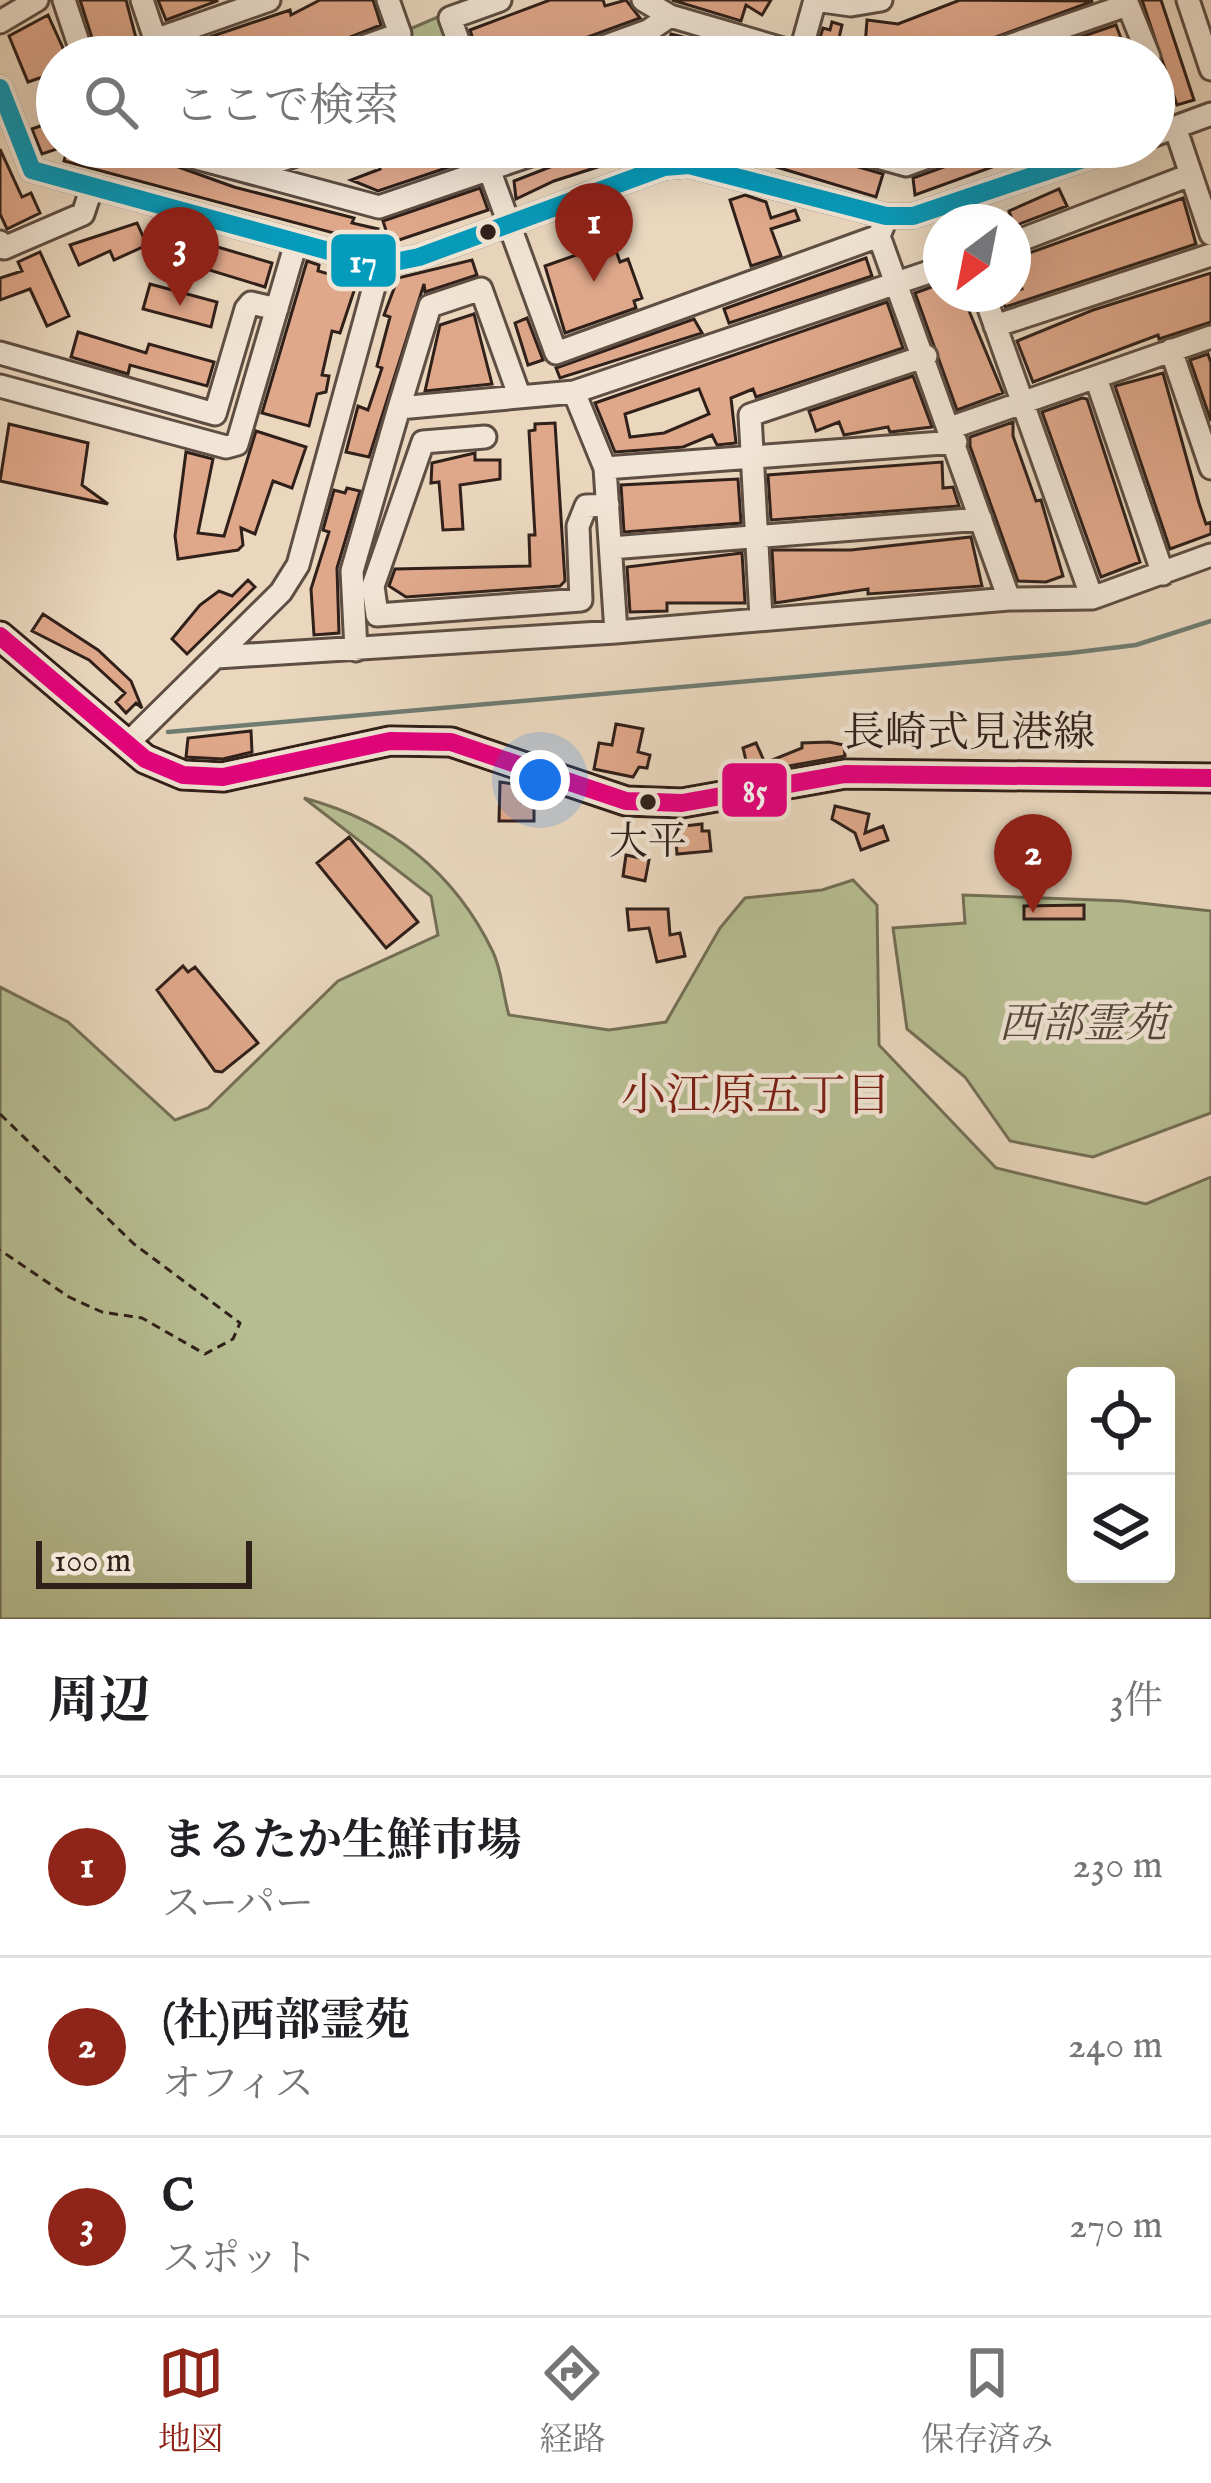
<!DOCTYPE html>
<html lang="ja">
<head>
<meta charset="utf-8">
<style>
  body { margin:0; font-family:"IM FELL English","Noto Serif JP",serif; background:#f2f2f2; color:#202124 }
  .controls { position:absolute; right:36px; bottom:36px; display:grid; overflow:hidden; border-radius:12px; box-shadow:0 12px 48px #0002 }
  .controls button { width:108px; height:108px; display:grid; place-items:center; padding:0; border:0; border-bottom:3px solid #e0e0e0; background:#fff; color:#202124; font:60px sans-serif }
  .compass { position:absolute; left:923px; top:204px; width:108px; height:108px; border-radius:50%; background:#fff; box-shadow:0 12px 48px #0002; rotate:212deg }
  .scale { position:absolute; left:36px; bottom:30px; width:216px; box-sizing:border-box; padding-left:12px; border:6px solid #30201a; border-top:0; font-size:33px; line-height:42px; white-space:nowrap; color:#30201a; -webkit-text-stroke:9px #f1e5d5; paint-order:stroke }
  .you { position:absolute; left:540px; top:780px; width:42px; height:42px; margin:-30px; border:9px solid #fff; border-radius:50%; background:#1a73e8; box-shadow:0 0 0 18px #1a73e833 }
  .badge { display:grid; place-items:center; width:78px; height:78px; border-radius:50%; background:#8f2418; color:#fff; font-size:39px; font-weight:700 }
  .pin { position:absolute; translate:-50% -99px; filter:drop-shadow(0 3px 6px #0008) }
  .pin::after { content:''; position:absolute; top:63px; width:42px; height:36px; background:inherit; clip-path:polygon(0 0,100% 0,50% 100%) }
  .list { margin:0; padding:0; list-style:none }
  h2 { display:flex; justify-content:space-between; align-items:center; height:156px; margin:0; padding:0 48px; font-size:51px }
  h2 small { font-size:39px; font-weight:400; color:#757577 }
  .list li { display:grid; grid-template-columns:78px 1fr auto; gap:36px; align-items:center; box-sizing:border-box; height:180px; padding:0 48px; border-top:3px solid #e0e0e0 }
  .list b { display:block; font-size:45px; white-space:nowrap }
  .list p { margin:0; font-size:39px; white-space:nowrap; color:#757577 }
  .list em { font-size:39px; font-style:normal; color:#757577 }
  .icon { flex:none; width:66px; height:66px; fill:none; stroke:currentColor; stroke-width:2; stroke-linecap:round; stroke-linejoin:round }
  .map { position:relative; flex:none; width:1211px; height:1619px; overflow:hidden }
  .search { position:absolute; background:#fff; box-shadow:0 12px 48px #0002; left:36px; right:36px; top:36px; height:132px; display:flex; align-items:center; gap:30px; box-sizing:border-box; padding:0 42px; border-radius:66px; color:#757577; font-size:45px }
  .sheet { height:696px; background:#fff }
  nav { display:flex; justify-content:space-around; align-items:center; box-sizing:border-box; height:168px; border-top:3px solid #e0e0e0; background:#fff; font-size:33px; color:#757577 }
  nav a { display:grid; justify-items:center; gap:6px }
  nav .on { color:#8f2418 }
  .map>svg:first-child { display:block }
  .green { fill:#b6be92; stroke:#736f56; stroke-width:3; fill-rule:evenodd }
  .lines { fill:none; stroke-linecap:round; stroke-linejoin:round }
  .stream { stroke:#6f7c72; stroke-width:4.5 }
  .building { fill:#e0a88b; stroke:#30201a; stroke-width:3; fill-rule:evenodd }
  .minor-casing { stroke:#5e4e43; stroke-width:27 }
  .major-casing { stroke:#30201a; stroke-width:33 }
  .path { stroke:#30201a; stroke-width:3; stroke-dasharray:9 6; stroke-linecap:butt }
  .minor { stroke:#f1e5d5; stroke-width:21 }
  .major { stroke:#e5bc7f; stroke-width:27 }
  .bus-1-casing { stroke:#f1e5d5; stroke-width:27 }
  .bus-2-casing { stroke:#f1e5d5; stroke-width:27 }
  .bus-1 { stroke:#059bbc; stroke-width:18 }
  .bus-2 { stroke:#e5007d; stroke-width:18 }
  .bus-dot { fill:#30201a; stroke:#f1e5d5; stroke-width:4.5 }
  .labels { text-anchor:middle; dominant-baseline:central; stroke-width:9; stroke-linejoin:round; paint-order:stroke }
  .bus-label { font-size:39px; fill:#30201a; stroke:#f1e5d5 }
  .street-label { font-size:42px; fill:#30201a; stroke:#f1e5d5 }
  .park-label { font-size:42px; font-style:italic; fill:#524838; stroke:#f1e5d5 }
  .neighbourhood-label { font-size:45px; fill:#7a1f14; stroke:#f1e5d5 }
  .line-badge { stroke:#f1e5d5; stroke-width:4.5 }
  .badge-label { font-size:33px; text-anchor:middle; font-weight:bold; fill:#fff }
</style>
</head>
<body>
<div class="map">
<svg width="1211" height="1619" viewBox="0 0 1211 1619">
  <rect width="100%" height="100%" fill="#ead7be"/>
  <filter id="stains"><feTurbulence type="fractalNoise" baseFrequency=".00167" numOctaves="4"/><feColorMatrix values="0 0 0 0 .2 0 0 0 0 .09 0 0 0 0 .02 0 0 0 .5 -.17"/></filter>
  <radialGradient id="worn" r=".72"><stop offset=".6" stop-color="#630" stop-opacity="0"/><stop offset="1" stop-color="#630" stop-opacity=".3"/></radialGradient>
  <path class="green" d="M440 16 453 57H379L377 53 412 40 410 29Z
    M304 798C389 821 454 871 493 952 502 971 503 995 509 1015L609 1030 666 1022 720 928 745 898 822 890 853 880 877 905 879 1045 996 1168 1146 1204 1211 1177V1619H0V987L68 1022 175 1120 208 1108 338 981 438 935 431 896ZM1166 1376V1574H1076V1376Z
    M963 895 1123 901 1211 911V1113L1093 1157 1010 1141 965 1077 907 1029 893 928 965 923Z"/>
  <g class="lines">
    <path class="stream" d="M168 732 1070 653 1136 645 1211 621"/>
  </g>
  <path class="building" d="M80 0H126L141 57H98Z
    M158 0H217V1L166 20Z
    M320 0H373L381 25 300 57H240L229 49 187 57 183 46 290 10 291 15Z
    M550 0H603L605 6 626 0 640 18 569 44 562 41 530 52 532 57H479L470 30Z
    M672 0H771L762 15 746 5 741 21Z
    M960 0 1093 1 942 57H845L818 44 823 28 830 30 832 22 842 25 839 38 865 46 867 20 898 24Z
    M1142 0H1161L1194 100 1177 105Z
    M48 15 67 57H57V72L28 82 9 36Z
    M1116 25 1128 57H1113L1110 47 1079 57H1054L1051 47Z
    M671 34 723 47 721 57H666Z
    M57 120V149L42 154 32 129Z
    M68 147 132 157 134 151 234 187 354 218 352 223 378 229 375 244 64 161Z
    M372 147H466L470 160 378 191 351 180 380 169Z
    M608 147 657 148 554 181 516 199 514 181 558 164 567 154 578 150 580 157Z
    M710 147H768L796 155 803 151 883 174 876 197Z
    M999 147 1042 149 915 195 913 178Z
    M0 149 22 197 31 193 40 213 7 229 0 214Z
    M480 188 488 210 390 243 383 221Z
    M1059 189 1067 206 1014 226 1009 211Z
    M745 195 766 202 771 218 795 210 799 220 771 229 781 256 751 266 730 200Z
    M1183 198 1196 244 1005 307 1000 294 1022 289 1013 262 1018 257Z
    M137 223 147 245 114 260 110 251 79 265 70 245Z
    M163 231 272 263 265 287 157 254Z
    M613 242 620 262 628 259 642 298 634 301 636 308 565 333 545 266Z
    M40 252 69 316 47 326 30 289 0 300V278L22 271 18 262Z
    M866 258 872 276 729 323 724 309Z
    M472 260 477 275 425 292 424 284 369 457 346 452 358 406 368 410 382 368 377 366 390 317 384 315 398 278Z
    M307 261 319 265 318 271 357 282 340 333 332 331 322 375 329 376 326 392 317 394 309 426 262 413Z
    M1211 273V322L1159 339 1158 335 1033 382 1017 341 1093 310Z
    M150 284 217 302 211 327 143 309Z
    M937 285 940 294H962L1003 393 957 410 915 293Z
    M887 302 903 348 756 397 753 389 731 398 736 443 717 445 712 435 683 447 615 452 595 403ZM699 389 709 414 664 433 630 437 625 414Z
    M474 314 492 384 425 391 440 325Z
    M527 318 543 360 528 365 515 323Z
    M694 319 702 333 560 378 556 368Z
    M78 332 146 353 149 344 214 362 207 386 130 365 128 374 71 357Z
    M1208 354 1211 363V421L1190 360Z
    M1163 373 1199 503 1206 524 1211 522V534L1170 549 1115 386Z
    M913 376 932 427 890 432 888 427 844 435 839 422 816 431 809 411Z
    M1082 398 1087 399 1140 562 1101 577 1042 412Z
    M1013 422V436L1036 501 1041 500 1063 576 1046 582 1018 581 970 446V437Z
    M555 423 565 581 560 586 406 597 389 586 395 569 530 566 529 535H535L529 431 535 430V424Z
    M9 424 88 443 82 485 108 504 0 481Z
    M256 431 306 447 292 488 273 481 255 534 241 528 243 545 238 550 178 559 175 536 186 452 213 459 198 533 224 536Z
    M475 453V460H500V479L460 485 463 529 443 530 439 482 431 483 432 463Z
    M942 462 943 488 953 487 959 506 771 520 768 475Z
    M738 479 741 523 624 532 621 485Z
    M347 488 360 491 337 568 339 633 314 635 311 589 329 532 323 530 334 490 345 493Z
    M971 537 982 586 868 594V589L775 603 772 550H851Z
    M742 553 745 603H667V611L630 612 627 567Z
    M248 580 255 587 187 654 172 639 200 605 219 591 232 596Z
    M43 614 98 650 131 681 142 708 136 703 126 713 116 702 125 693 89 660 32 631Z
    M616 724 643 729 638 752 650 755 647 768 639 767 633 777 594 769 599 743 612 745Z
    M251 731 252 752 223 759 186 757 188 738Z
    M829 742 844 745 845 756 749 773 743 748 756 743 765 763 802 748V743Z
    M500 782 520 785 522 802H534V821H499Z
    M835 806 869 814 865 833 883 826 888 840 861 850 855 833 832 819Z
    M702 824V831H709L711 851 677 854 675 827Z
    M349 837 418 922 386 948 317 863Z
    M626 855 649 860 645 881 623 876Z
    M1084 905V919H1024V906Z
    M627 909H668L670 935 680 933 685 956 657 962 649 928 629 930Z
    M183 966 188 972 195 967 258 1043 222 1072 215 1071 157 990Z"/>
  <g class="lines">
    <g class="minor-casing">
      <path id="minor" d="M64 0 83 57
        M142 0 161 57
        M643 0 670 16 810 57
        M815 0 851 5 881 0
        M1126 0 1149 57
        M1188 0 1211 69
        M0 22 37 0
        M155 40 269 0
        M800 54 815 0
        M335 57 400 34 388 0
        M464 57 450 18 500 0
        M576 57 648 31 670 16
        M977 57 1127 5
        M0 88 32 170 380 265 419 257 664 167 689 165 886 216H913L1119 147
        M1175 127 1211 234
        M1154 135 1211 114
        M156 147 379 207 554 147
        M481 147 556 353 879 236
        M841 147 906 165 955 147
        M250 171 319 147
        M883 226 879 236 1009 599
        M0 242 4 248 83 214 92 187
        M1013 243 1190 175
        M984 294 1092 598
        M995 326 1211 255
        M1171 350 1211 468
        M0 353 215 414 246 309 251 303 277 309
        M1096 378 1163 574
        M0 386 226 447 237 444 296 243
        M574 392 605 468 616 632
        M399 408 430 306 481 289 519 395
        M950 428 1211 337
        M485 437 423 442 373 586 377 615 581 600 578 526 586 506 608 505
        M605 468 956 442
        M611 548 981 519
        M761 618 750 415 926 356
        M356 650 352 571 399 408 574 392 941 268
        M217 657 616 632 1009 599 1092 598 1211 555
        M126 745 281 592 298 565 380 265"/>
    </g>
    <g class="major-casing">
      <path id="major" d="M0 636 145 759 183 775 223 777 390 741 451 742 626 801 682 803 845 774 1211 778"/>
    </g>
    <path class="path" d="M0 1114 134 1244 240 1323 233 1339 205 1354 142 1318 102 1312 69 1297 0 1250"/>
    <use href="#minor" class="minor"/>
    <use href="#major" class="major"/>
    <g class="bus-1-casing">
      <path id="bus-1" d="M0 88 32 170 380 265 419 257 664 167 689 165 886 216H913L1119 147"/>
    </g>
    <g class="bus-2-casing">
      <path id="bus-2" d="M0 636 145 759 183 775 223 777 390 741 451 742 626 801 682 803 845 774 1211 778"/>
    </g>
    <use href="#bus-1" class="bus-1"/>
    <use href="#bus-2" class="bus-2"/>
  </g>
  <g class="bus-dot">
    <circle cx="488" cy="232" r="10"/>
    <circle cx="648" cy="802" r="10"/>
  </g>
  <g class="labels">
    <g class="bus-label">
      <text x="648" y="843">大平</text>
    </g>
    <g class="street-label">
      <text x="969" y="734">長崎式見港線</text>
    </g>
    <g class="park-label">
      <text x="1083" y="1025">西部霊苑</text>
    </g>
    <g class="neighbourhood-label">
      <text x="756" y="1097">小江原五丁目</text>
    </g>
  </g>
  <g class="line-badge">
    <rect x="329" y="232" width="69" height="57" rx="12" fill="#059bbc"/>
    <rect x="720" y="761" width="69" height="58" rx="12" fill="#e5007d"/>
  </g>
  <g class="badge-label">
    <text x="363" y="272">17</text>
    <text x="755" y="802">85</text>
  </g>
  <rect width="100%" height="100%" filter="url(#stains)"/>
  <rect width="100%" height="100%" fill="url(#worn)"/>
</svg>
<div class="controls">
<button><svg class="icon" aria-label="locate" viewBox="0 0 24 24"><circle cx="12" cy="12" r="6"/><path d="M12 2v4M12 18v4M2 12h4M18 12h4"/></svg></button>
<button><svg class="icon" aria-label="layers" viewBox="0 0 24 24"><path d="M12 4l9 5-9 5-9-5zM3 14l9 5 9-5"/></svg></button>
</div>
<svg class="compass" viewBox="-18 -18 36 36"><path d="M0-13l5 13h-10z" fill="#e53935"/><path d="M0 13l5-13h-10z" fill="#757577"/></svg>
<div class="scale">100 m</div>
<div class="you"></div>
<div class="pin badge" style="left:594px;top:282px">1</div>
<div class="pin badge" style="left:1033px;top:913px">2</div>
<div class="pin badge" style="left:180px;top:306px">3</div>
<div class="search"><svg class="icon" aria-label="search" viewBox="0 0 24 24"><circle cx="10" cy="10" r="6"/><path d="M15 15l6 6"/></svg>ここで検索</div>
</div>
<section class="sheet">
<h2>周辺<small>3件</small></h2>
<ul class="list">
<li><span class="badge">1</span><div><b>まるたか生鮮市場</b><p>スーパー</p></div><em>230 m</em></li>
<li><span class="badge">2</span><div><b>(社)西部霊苑</b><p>オフィス</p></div><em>240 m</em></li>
<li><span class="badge">3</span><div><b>C</b><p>スポット</p></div><em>270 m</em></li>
</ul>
</section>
<nav>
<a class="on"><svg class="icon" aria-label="map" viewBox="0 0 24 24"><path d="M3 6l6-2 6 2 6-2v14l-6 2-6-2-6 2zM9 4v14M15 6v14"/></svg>地図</a>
<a><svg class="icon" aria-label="directions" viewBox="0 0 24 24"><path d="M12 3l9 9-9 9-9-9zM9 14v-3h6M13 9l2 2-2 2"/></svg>経路</a>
<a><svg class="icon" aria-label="saved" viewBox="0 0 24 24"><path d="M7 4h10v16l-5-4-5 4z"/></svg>保存済み</a>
</nav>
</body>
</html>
